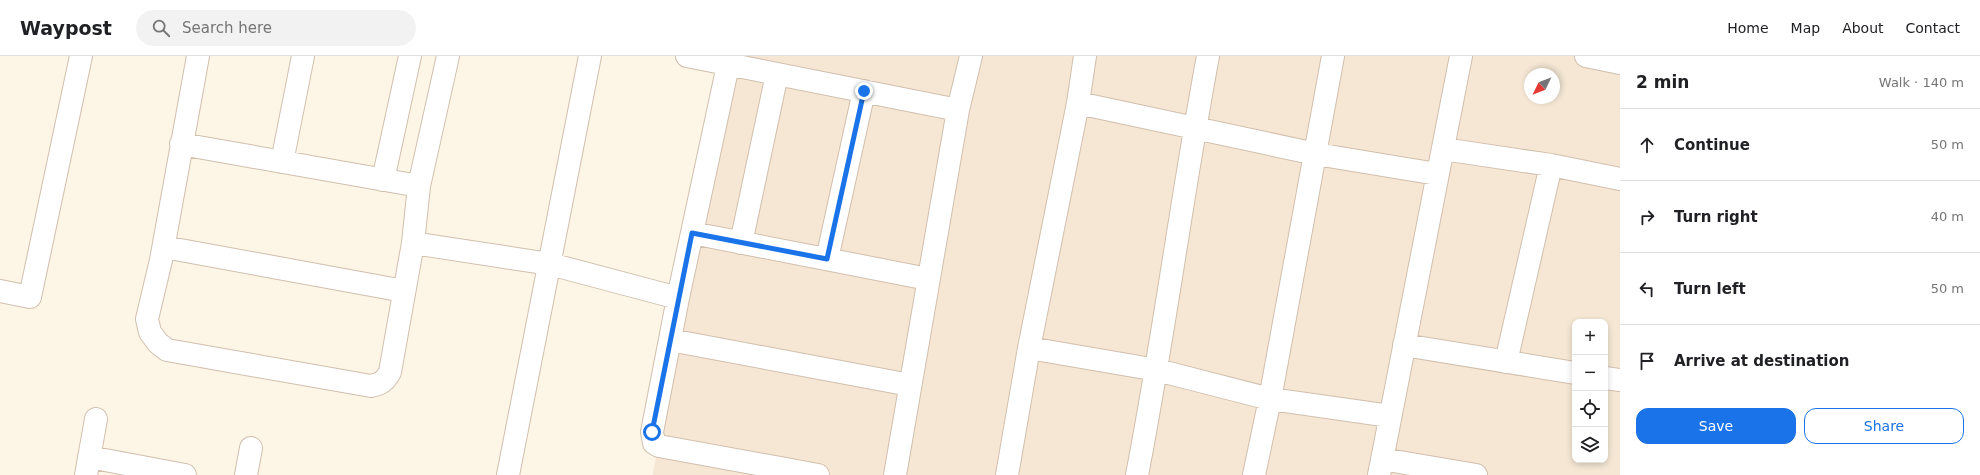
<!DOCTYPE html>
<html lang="en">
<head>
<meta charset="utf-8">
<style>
  body { margin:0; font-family:"DejaVu Sans",sans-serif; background:#f2f2f2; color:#202124 }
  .controls { position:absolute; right:12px; bottom:12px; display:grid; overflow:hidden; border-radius:8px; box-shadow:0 2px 6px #0003 }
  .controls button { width:36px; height:36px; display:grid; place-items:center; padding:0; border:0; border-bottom:1px solid #e0e0e0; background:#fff; color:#202124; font:20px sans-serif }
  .compass { position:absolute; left:1524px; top:12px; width:36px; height:36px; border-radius:50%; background:#fff; box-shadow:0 2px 6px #0003; rotate:227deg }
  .stop { position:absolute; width:12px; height:12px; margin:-9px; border:3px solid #1a73e8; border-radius:50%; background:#fff }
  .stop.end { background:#1a73e8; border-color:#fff; box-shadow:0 1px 4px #0008 }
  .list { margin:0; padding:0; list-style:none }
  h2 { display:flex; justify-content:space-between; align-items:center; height:52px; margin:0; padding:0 16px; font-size:17px }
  h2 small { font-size:13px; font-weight:400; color:#757577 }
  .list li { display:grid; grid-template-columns:26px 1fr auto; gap:12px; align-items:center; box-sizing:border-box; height:72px; padding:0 16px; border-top:1px solid #e0e0e0 }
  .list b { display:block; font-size:15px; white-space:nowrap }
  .list em { font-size:13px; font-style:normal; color:#757577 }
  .actions { display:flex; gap:8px; padding:12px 16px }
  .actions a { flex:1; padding:9px 0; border:1px solid #1a73e8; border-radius:12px; text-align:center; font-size:14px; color:#1a73e8 }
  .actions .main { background:#1a73e8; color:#fff }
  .icon { flex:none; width:22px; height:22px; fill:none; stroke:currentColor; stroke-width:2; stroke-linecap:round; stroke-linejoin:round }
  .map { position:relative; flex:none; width:1620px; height:419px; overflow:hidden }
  header { display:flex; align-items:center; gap:24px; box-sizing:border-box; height:56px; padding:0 20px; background:#fff; border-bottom:1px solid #e0e0e0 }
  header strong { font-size:19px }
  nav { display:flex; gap:22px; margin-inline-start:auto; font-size:14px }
  .search { width:280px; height:36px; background:#f2f2f2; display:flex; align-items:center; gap:10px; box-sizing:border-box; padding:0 14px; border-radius:22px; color:#757577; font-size:15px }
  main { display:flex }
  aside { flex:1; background:#fff }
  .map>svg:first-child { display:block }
  .residential { fill:#f5e7d4; fill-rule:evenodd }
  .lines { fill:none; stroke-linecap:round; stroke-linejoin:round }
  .street-casing { stroke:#d1bfae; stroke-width:24 }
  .street { stroke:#fff; stroke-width:22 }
  .route { stroke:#1a73e8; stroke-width:5 }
</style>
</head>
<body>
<header>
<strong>Waypost</strong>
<div class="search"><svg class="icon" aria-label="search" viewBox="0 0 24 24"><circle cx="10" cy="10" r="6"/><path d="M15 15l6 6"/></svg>Search here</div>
<nav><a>Home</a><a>Map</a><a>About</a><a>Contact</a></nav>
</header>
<main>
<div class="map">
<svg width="1620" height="419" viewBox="0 0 1620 419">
  <rect width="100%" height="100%" fill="#fdf5e6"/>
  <path class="residential" d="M719 0H1620V419H653ZM1530 18H1554V42H1530ZM1575 266H1605V404H1575Z"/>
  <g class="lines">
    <g class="street-casing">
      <path id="street" d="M198 0 161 204 147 263 150 276 158 287 167 294 371 330C381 328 385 325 390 316L413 187 419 130 448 0
        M687 0 958 54
        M1586 0 1620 7
        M1078 47 1316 98 1437 118
        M181 88 419 130
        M1443 93 1551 109 1620 123
        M282 106 303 0
        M383 124 410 0
        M692 177 928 223
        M413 187 550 208 678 242 652 376 654 387 659 390 818 419
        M741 187 777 18
        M164 191 404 235
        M827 203 864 35
        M0 235 30 241 81 0
        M678 242 730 0
        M670 284 910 329
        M1404 289 1575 317
        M1029 292 1157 314 1270 343 1390 360
        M1506 306 1551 109
        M1605 322 1620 324
        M89 401 185 419
        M1382 403 1476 419
        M86 419 96 363
        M246 419 251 392
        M508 419 590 0
        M895 419 958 54 971 0
        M1007 419 1029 292 1078 47 1085 0
        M1137 419C1164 280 1182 139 1208 0
        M1254 419 1270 343 1333 0
        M1379 419 1461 0"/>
    </g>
    <use href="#street" class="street"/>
  </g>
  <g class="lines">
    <path class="route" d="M652 376 692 177 827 203 864 35"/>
  </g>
</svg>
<div class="controls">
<button>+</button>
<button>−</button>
<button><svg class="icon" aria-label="locate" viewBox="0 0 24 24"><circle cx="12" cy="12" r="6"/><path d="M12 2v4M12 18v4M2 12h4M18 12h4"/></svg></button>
<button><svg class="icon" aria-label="layers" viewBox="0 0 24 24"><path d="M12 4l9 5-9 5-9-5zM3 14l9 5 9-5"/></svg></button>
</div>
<svg class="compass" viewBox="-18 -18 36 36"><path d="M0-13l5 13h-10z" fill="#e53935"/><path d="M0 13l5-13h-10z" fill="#757577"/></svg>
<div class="stop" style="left:652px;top:376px"></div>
<div class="stop end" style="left:864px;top:35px"></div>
</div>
<aside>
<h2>2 min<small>Walk · 140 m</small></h2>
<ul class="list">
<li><svg class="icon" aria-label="ahead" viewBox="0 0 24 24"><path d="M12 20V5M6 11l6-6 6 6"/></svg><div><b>Continue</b></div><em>50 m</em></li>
<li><svg class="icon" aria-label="right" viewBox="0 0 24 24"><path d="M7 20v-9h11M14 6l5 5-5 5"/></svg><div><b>Turn right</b></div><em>40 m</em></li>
<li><svg class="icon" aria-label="left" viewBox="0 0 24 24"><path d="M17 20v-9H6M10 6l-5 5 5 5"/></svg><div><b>Turn left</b></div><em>50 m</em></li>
<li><svg class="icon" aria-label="arrive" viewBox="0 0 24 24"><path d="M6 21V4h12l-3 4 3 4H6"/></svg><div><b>Arrive at destination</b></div></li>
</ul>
<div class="actions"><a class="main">Save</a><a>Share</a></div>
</aside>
</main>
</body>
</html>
